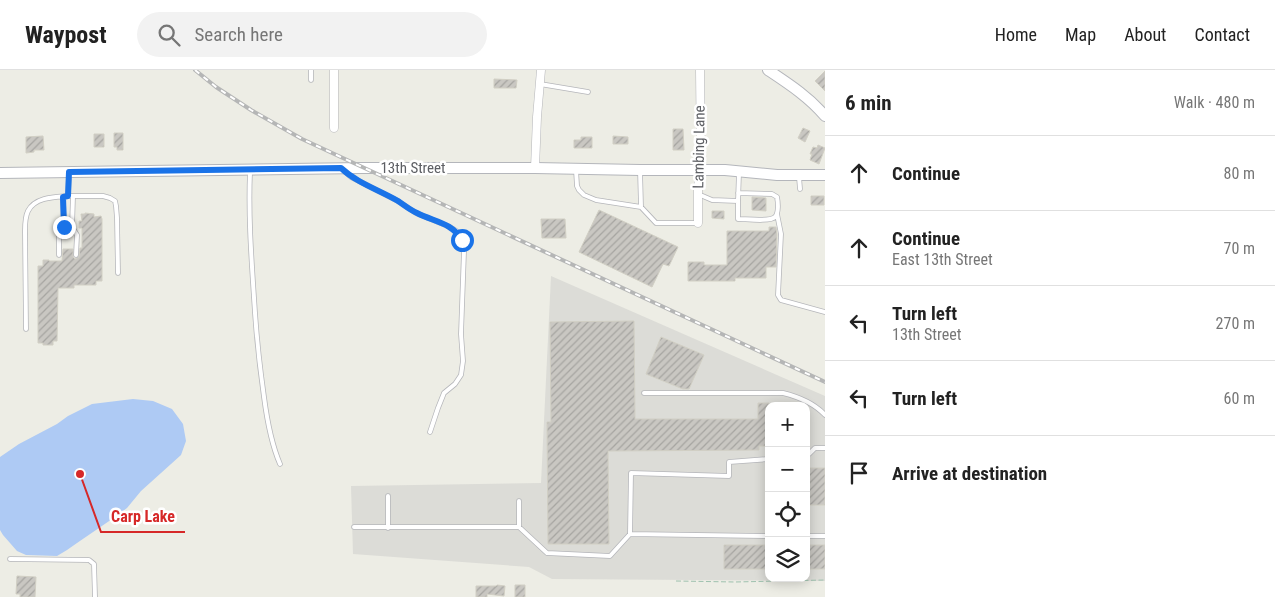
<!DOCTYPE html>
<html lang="en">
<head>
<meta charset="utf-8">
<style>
  body { margin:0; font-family:"Roboto Condensed",sans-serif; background:#f2f2f2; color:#222 }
  .controls { position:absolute; right:15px; bottom:15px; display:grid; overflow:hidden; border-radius:10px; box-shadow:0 2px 12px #0003 }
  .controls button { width:45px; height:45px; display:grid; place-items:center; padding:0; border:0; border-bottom:1px solid #e0e0e0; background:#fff; color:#222; font:25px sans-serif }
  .stop { position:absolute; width:15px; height:15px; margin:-11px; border:4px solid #1a73e8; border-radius:50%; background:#fff }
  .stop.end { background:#1a73e8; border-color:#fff; box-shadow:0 1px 5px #0008 }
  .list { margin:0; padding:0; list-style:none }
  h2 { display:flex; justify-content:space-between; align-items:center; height:65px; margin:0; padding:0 20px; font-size:21px }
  h2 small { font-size:16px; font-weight:400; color:#767676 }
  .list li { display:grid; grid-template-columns:32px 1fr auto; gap:15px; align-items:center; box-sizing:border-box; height:75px; padding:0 20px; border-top:1px solid #e0e0e0 }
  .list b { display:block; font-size:19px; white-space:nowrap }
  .list p { margin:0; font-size:16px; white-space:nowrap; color:#767676 }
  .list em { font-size:16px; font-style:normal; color:#767676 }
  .icon { flex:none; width:28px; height:28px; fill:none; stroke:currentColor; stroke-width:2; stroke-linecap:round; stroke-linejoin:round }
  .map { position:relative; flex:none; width:825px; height:527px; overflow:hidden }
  header { display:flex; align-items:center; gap:30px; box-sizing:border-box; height:70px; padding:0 25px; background:#fff; border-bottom:1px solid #e0e0e0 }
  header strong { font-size:24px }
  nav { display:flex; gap:28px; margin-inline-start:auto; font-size:18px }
  .search { width:350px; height:45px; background:#f2f2f2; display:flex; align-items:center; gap:12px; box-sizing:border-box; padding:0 18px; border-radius:28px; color:#767676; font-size:19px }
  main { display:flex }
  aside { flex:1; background:#fff }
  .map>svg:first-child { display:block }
  .industrial { fill:#dcdcd7; fill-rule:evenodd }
  .water { fill:#aecaf4 }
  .building { fill:url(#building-hatch); stroke:#d1cfc4 }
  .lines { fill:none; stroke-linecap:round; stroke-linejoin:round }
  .lane-casing { stroke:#b5b6ba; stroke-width:5.5 }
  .street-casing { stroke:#b5b6ba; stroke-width:9 }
  .secondary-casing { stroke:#b4b6bb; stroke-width:12 }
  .path { stroke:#9fc2af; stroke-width:1; stroke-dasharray:5 2.5; stroke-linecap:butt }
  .lane { stroke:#fff; stroke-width:4 }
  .street { stroke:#fff; stroke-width:8 }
  .secondary { stroke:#fff; stroke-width:10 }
  .rail-casing { stroke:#b5b6b6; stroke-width:4 }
  .rail { stroke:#fff; stroke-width:2; stroke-dasharray:5.5; stroke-linecap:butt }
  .route { stroke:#1a73e8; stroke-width:6 }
  .labels { text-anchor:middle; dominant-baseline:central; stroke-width:5; stroke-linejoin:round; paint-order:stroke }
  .street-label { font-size:15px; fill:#5d5f64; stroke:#fff }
  .leader { fill:none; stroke:#d62828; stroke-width:2 }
  .callout-dot { fill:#d62828; stroke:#fff; stroke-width:2 }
  .callout-label { font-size:16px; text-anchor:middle; font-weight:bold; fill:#d62828; stroke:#fff; stroke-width:5; stroke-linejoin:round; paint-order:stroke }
</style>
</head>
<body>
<header>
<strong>Waypost</strong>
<div class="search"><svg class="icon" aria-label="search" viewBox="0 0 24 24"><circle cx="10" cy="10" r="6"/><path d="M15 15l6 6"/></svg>Search here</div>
<nav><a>Home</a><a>Map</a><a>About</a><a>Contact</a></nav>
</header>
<main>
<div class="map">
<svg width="825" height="527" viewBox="0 0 825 527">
  <defs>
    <pattern id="building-hatch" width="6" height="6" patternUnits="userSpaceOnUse" patternTransform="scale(1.25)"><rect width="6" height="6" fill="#c9c7c2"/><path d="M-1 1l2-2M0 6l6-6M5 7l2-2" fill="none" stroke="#a6a5a1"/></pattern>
  </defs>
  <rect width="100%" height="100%" fill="#edede5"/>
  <path class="industrial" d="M551 206 825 326V511L552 509 529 497 353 484 351 416 541 413ZM769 336H806V508H769Z"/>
  <path class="water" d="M133 329 153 331 172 339 183 354 186 371 181 385 141 421 127 438 115 447 77 473 67 480 57 486 26 485 17 481 3 465 0 460V387L19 374 57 354 68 346 92 334Z"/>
  <path class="building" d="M825 1V21L815 11Z
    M494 9 517 10 516 18H494Z
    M803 58 810 61 805 72 798 68Z
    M673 59H683L684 80H673Z
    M114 63H123V80H117V77H114Z
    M94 64H104V77H94Z
    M43 66 44 80H34V82L26 83V67Z
    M613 66 628 67V74H613Z
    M581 67H592V78H574V70H581Z
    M818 75 825 78 819 94 810 90 812 84H810L813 77 817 78Z
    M811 126H824V135H811Z
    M752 127 766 128V141L752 140Z
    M599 140 678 177 669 196 663 194 652 217 579 182Z
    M712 141H724V149L712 148Z
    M85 143 94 144V147L101 146 102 149V211H96V215H74V218H58L57 271H53V275H43V273H38V196H43V190H49V191H62L63 179H73V187L75 189 79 187 80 178H82V158H79V151H82L81 144H85Z
    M541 149H565L566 168H542Z
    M769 157H776L777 164 776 197H766V208H735V211H688V192H704V195H727V161H769Z
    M634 251 635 349H758V333H769V376H759V380L608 381 609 474H548L547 352H551L550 252Z
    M661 267 704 285 689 319H683L646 304Z
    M806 398H825V435H806Z
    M724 475H769V499H724Z
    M806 475H825V499H806Z
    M17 506 36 507 35 527H20V524H16Z
    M497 515 505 516 504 526 487 524V527H476V516H496Z
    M515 515H525V527H515Z"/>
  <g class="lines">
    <g class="lane-casing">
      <path id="lane" d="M311 10V0
        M540 14 588 22
        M576 100 577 116 579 120 584 125 596 130 641 137 656 153H698
        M640 100 641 137
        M344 101 351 107 398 131 416 143 450 157 458 162 462 170 464 181 461 264 463 291 461 305 455 314 444 323 438 338 430 362
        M250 102C248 149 252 196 255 243 257 272 260 299 264 327 267 350 271 373 280 394
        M799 107 800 119
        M738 123 772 124 777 127C778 132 779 143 775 147 770 152 746 149 738 149V131
        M698 124 712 130 738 131 739 103
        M68 126H103L110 128 115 131 116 136 117 148 118 203
        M73 126 72 157 77 165 76 185
        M777 144 781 164 778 225 781 230 825 242
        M59 185V164L64 157 63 127
        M26 259 25 161C25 155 25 147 28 141 35 127 55 127 68 126L69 103
        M644 323H783C799 327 814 333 825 345
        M806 384H809L815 378H825
        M388 426V458
        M354 457H519L547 483 610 486 630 464 769 466
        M519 457V431
        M630 464 631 403 729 406V392L769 389
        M806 466H825
        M10 489 89 490 94 494 95 527"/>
    </g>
    <g class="street-casing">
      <path id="street" d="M334 0V58
        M535 98 537 47 541 0
        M698 153V117L701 94 700 0"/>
    </g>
    <g class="secondary-casing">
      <path id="secondary" d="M768 0C789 14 809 27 825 46
        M0 103 362 98H535L640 100H725L777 105H825"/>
    </g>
    <path class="path" d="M676 511 735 512 825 510"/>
    <use href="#lane" class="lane"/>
    <use href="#street" class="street"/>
    <use href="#secondary" class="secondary"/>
    <g class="rail-casing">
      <path id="rail" d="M195 0 216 17 251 40 302 69 825 312"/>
    </g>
    <use href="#rail" class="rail"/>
  </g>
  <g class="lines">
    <path class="route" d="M64 157 63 127 68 126 69 102 341 98C357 113 379 120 398 131 404 135 410 140 417 143 434 152 451 152 462 170"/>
  </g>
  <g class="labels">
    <g class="street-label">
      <text transform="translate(699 77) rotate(-89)">Lambing Lane</text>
      <text x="413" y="98">13th Street</text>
    </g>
  </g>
  <path class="leader" d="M80 404L101 462H185"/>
  <circle class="callout-dot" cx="80" cy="404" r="5"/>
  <g class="callout-label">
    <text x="143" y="452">Carp Lake</text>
  </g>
</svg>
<div class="controls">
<button>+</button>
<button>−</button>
<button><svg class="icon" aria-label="locate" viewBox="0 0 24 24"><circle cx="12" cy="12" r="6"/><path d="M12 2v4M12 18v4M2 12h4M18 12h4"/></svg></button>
<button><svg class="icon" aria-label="layers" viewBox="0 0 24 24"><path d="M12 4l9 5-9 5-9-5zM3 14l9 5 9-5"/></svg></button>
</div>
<div class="stop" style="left:462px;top:170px"></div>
<div class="stop end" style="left:64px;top:157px"></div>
</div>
<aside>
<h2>6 min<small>Walk · 480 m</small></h2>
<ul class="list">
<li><svg class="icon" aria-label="ahead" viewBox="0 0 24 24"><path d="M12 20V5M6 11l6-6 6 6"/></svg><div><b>Continue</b></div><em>80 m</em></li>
<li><svg class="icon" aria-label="ahead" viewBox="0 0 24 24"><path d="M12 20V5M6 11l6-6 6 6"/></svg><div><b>Continue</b><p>East 13th Street</p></div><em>70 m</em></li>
<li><svg class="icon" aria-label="left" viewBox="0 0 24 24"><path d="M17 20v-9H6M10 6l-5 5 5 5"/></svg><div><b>Turn left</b><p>13th Street</p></div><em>270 m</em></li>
<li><svg class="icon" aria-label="left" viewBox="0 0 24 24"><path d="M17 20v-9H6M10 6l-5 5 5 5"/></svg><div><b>Turn left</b></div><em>60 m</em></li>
<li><svg class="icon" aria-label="arrive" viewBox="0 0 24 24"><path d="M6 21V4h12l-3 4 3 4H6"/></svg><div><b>Arrive at destination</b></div></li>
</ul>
</aside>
</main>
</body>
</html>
